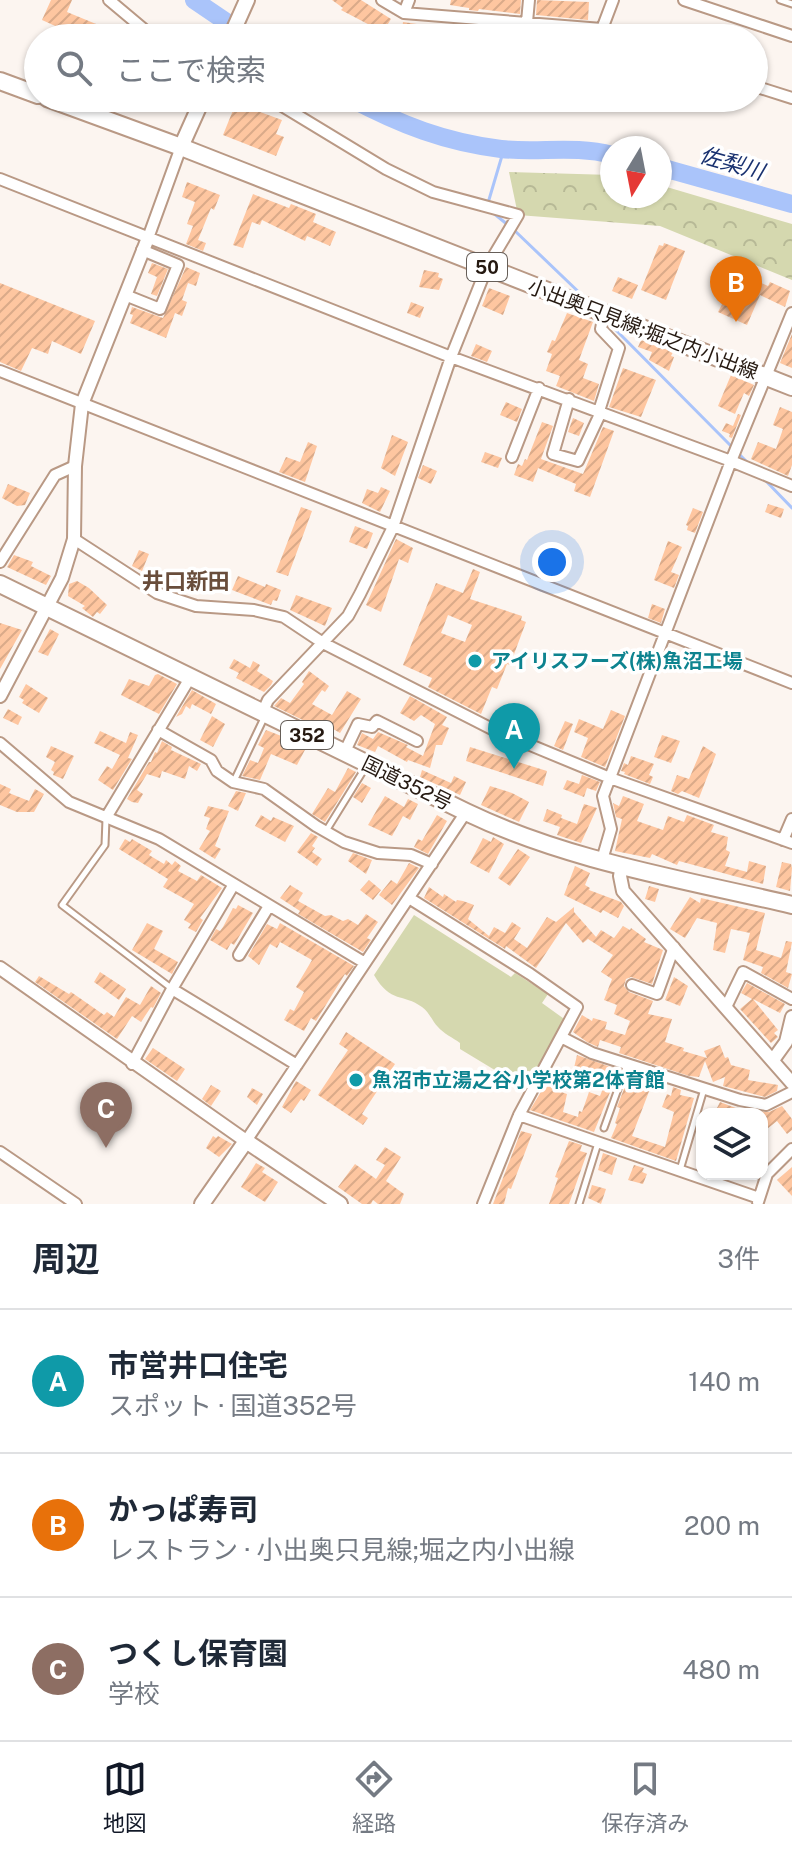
<!DOCTYPE html>
<html lang="ja">
<head>
<meta charset="utf-8">
<style>
  body { margin:0; font-family:"Public Sans","Noto Sans JP",sans-serif; background:#f6f6f7; color:#1f2937 }
  .controls { position:absolute; right:24px; bottom:24px; display:grid; overflow:hidden; border-radius:16px; box-shadow:0 2px 6px #0004 }
  .controls button { width:72px; height:72px; display:grid; place-items:center; padding:0; border:0; border-bottom:2px solid #e0e1e3; background:#fff; color:#1f2937; font:40px sans-serif }
  .compass { position:absolute; left:600px; top:136px; width:72px; height:72px; border-radius:50%; background:#fff; box-shadow:0 2px 6px #0004; rotate:190deg }
  .you { position:absolute; left:552px; top:562px; width:28px; height:28px; margin:-20px; border:6px solid #fff; border-radius:50%; background:#1a73e8; box-shadow:0 0 0 12px #1a73e833 }
  .badge { display:grid; place-items:center; width:52px; height:52px; border-radius:50%; background:#111827; color:#fff; font-size:26px; font-weight:700 }
  .pin { position:absolute; translate:-50% -66px; filter:drop-shadow(0 2px 4px #0008) }
  .pin::after { content:''; position:absolute; top:42px; width:28px; height:24px; background:inherit; clip-path:polygon(0 0,100% 0,50% 100%) }
  .list { margin:0; padding:0; list-style:none }
  h2 { display:flex; justify-content:space-between; align-items:center; height:104px; margin:0; padding:0 32px; font-size:34px }
  h2 small { font-size:26px; font-weight:400; color:#747a83 }
  .list li { display:grid; grid-template-columns:52px 1fr auto; gap:24px; align-items:center; box-sizing:border-box; height:144px; padding:0 32px; border-top:2px solid #e0e1e3 }
  .list b { display:block; font-size:30px; white-space:nowrap }
  .list p { margin:0; font-size:26px; white-space:nowrap; color:#747a83 }
  .list em { font-size:26px; font-style:normal; color:#747a83 }
  .icon { flex:none; width:44px; height:44px; fill:none; stroke:currentColor; stroke-width:2; stroke-linecap:round; stroke-linejoin:round }
  .map { position:relative; flex:none; width:792px; height:1204px; overflow:hidden }
  .search { position:absolute; background:#fff; box-shadow:0 2px 6px #0004; left:24px; right:24px; top:24px; height:88px; display:flex; align-items:center; gap:20px; box-sizing:border-box; padding:0 28px; border-radius:44px; color:#747a83; font-size:30px }
  .sheet { height:536px; background:#fff }
  nav { display:flex; justify-content:space-around; align-items:center; box-sizing:border-box; height:112px; border-top:2px solid #e0e1e3; background:#fff; font-size:22px; color:#747a83 }
  nav a { display:grid; justify-items:center; gap:4px }
  nav .on { color:#111827 }
  .map>svg:first-child { display:block }
  .forest { fill:url(#forest-crowns) }
  .garden { fill:#d5d8af }
  .lines { fill:none; stroke-linecap:round; stroke-linejoin:round }
  .stream { stroke:#aac4fa; stroke-width:3 }
  .river { stroke:#aac4fa; stroke-width:18 }
  .building { fill:url(#building-hatch); fill-rule:evenodd }
  .service-casing { stroke:#b99985; stroke-width:9 }
  .minor-casing { stroke:#b99985; stroke-width:14 }
  .tertiary-casing { stroke:#b99985; stroke-width:16 }
  .secondary-casing { stroke:#b99985; stroke-width:18 }
  .primary-casing { stroke:#b99985; stroke-width:20 }
  .trunk-casing { stroke:#b99985; stroke-width:20 }
  .service { stroke:#fff; stroke-width:5 }
  .minor { stroke:#fff; stroke-width:10 }
  .tertiary { stroke:#fff; stroke-width:12 }
  .secondary { stroke:#fff; stroke-width:14 }
  .primary { stroke:#fff; stroke-width:16 }
  .trunk { stroke:#fff; stroke-width:16 }
  .culture-dot { fill:#0f9aa8; stroke:#fff; stroke-width:3 }
  .labels { text-anchor:middle; dominant-baseline:central; stroke-width:7; stroke-linejoin:round; paint-order:stroke }
  .shield { fill:#fff; stroke:#665e58; stroke-width:2 }
  .shield-label { font-size:18px; font-weight:bold; fill:#251911 }
  .street-label { font-size:20px; fill:#251911; stroke:#fff }
  .culture-label { font-size:20px; font-weight:bold; fill:#0d838f; stroke:#fff; text-anchor:start }
  .water-label { font-size:22px; font-style:italic; fill:#1a3270; stroke:#fff }
  .neighbourhood-label { font-size:22px; font-weight:bold; fill:#694d3b; stroke:#fff }
</style>
</head>
<body>
<div class="map">
<svg width="792" height="1204" viewBox="0 0 792 1204">
  <defs>
    <pattern id="forest-crowns" width="20" height="18" patternUnits="userSpaceOnUse" patternTransform="scale(2)"><rect width="20" height="18" fill="#d5d8af"/><path d="M2 6a3 3 0 1 1 6 0M12 15a3 3 0 1 1 6 0" fill="none" stroke="#b7b996"/></pattern>
    <pattern id="building-hatch" width="6" height="6" patternUnits="userSpaceOnUse" patternTransform="scale(2)"><rect width="6" height="6" fill="#fec6a0"/><path d="M-1 1l2-2M0 6l6-6M5 7l2-2" fill="none" stroke="#daaa89"/></pattern>
  </defs>
  <rect width="100%" height="100%" fill="#fcf5f0"/>
  <path class="forest" d="M509 172 612 175V196H660V185L792 224V280L660 226 518 215Z"/>
  <path class="garden" d="M414 915 511 977 515 973 548 994 542 1003 567 1021 526 1084 506 1072H498L460 1049V1043C453 1038 443 1033 438 1027 432 1021 430 1013 422 1007 403 993 391 1004 374 975Z"/>
  <g class="lines">
    <path class="stream" d="M488 203 504 149
      M492 212 508 225
      M514 230 586 299
      M608 322 732 447
      M738 453 749 464
      M763 478 792 508"/>
    <path class="river" d="M194 0 250 38
      M350 98C401 125 445 142 501 149 539 153 575 145 612 155
      M660 167 792 204"/>
  </g>
  <path class="building" d="M51 0H72L67 12 130 38H71L73 34 42 20Z
    M332 0H361L391 19 383 32 341 10 343 8Z
    M451 0H521L520 14 479 9 478 11 469 10V8L450 5Z
    M537 0 589 2 588 20 536 15Z
    M403 22 445 28V25L458 26 457 38H401Z
    M475 27 508 29 507 38H474Z
    M236 103 282 120 276 134 284 137 276 156 223 135Z
    M187 182 220 195 214 210 211 208 198 240 206 243 203 251 186 244 193 226 187 224 195 202 182 197Z
    M253 194 289 208 291 204 316 214 313 222 336 232 330 246 307 236 305 241 262 220 260 225 252 222 243 248 233 245Z
    M664 243 685 251 666 300 641 290 659 245 663 246Z
    M152 263 168 269 157 296 151 294 157 277 148 273Z
    M186 267 200 273 196 286 188 283 182 300 187 302 182 316 175 313 166 338 130 323 133 315 130 314 132 307 163 318Z
    M424 270 439 273 438 277 443 279 439 290 419 287Z
    M618 277 638 285 632 299 612 291Z
    M748 277 768 286 770 282 790 291 785 307 760 295 747 325 718 312 735 279 745 284Z
    M0 283 95 321 81 354 52 341 48 354 32 348 21 371 0 362Z
    M489 288 510 296 503 315 482 306Z
    M411 302 424 307 420 318 407 313Z
    M567 313 593 322 579 360 588 364 583 378 599 384 594 401 556 386 560 376 546 371 552 354 547 352 552 340 555 341Z
    M792 334V368L780 363Z
    M641 340 673 352 671 356 674 357 669 371 649 360 652 352 638 347Z
    M476 344 492 351 487 362 471 356Z
    M623 368 656 380 641 417 609 407Z
    M731 375 754 385 749 396 744 393 735 414 718 406Z
    M506 402 522 409 517 422 500 415Z
    M780 407 792 412V465L788 476 751 459 758 442 776 449 783 429 773 425Z
    M738 414 741 415 732 438 729 437 730 434 722 431 726 423 733 426Z
    M573 418 584 423 579 436 568 432Z
    M542 422 553 426 541 459 583 474 603 427 614 431 590 497 574 491 576 484 538 468 533 482 514 475 518 464 522 466 525 459 527 460Z
    M392 435 408 442 395 476 381 468Z
    M308 442 317 446 305 482 279 472 286 457 300 462Z
    M485 452 502 458 498 468 481 462Z
    M423 465 437 471 431 484 418 478Z
    M8 484 30 493 25 505 17 506 2 498Z
    M381 487 390 491 380 512 362 503 367 489 378 493Z
    M768 504 784 509 781 518 765 512Z
    M301 507 312 511 288 576 276 572Z
    M693 508 703 512 695 533 687 530 688 526 686 525Z
    M355 526 373 533 367 549 349 542Z
    M396 539 413 548 408 563 399 559 381 612 366 605Z
    M668 541 682 547 671 572 679 575 674 588 654 580Z
    M139 550 149 554 142 571 132 566Z
    M14 555 33 562 31 566 51 576 46 585 7 567Z
    M473 569 480 572 470 599 522 616 521 620 526 622 510 665 507 664 497 689 492 687 481 714 428 687 432 678 403 665 436 583 463 593ZM448 615 472 625 465 642 441 633Z
    M238 576 265 587 266 584 281 590 277 601 273 600 271 605 232 590Z
    M77 581 89 588 107 605 100 614 97 612 93 617 82 608 85 606 68 596 69 584Z
    M296 595 332 608 325 626 290 610Z
    M652 604 665 609 661 623 648 618Z
    M0 623 22 630 0 669Z
    M50 629 59 634 48 656 38 652Z
    M234 659 250 668 253 661 260 665 257 671 273 681 271 685 264 692 236 678 239 673 229 668Z
    M309 671 329 686 325 692 322 690 312 704 332 715 347 691 361 699 340 733 323 723 322 726 315 722 313 725 274 706 281 698 290 703 304 684 302 682Z
    M158 674 177 684 159 714 121 695 129 679 149 686 155 675Z
    M26 684 48 698 39 713 22 703 24 700 19 697Z
    M192 690 216 704 211 714 192 704 190 709 186 706 182 714 176 717Z
    M410 696 447 717 442 725 449 728 442 745H436L430 768 408 760 407 762 378 746 375 752 357 745 362 733 373 739 378 732 408 745 406 747 423 756 435 724 421 715 414 721 400 713Z
    M8 709 22 717 18 725 3 718Z
    M611 710 625 716 605 767 581 757 588 738 574 732 579 719 603 729Z
    M212 716 225 724 213 747 200 740Z
    M565 721 573 724 563 750 554 746Z
    M266 730 307 746 297 765 271 754 260 780 242 776 250 760 258 763 264 748 258 745Z
    M100 731 126 743 130 732 138 735 128 758 132 759 113 790 98 780 107 766 112 769 120 755 94 743Z
    M662 735 680 741 671 763 654 757Z
    M162 741 172 747 171 750 201 764 197 771 189 766 185 779 162 771 160 778 147 774 137 790 143 794 138 803 132 802 127 799 149 762H151L155 752 157 753Z
    M51 746 74 756 63 779 53 775 54 772 51 770 55 762 46 757Z
    M703 746 716 754 699 798 682 791 678 794 671 791 677 775 689 779Z
    M470 747 547 771 543 786 466 761Z
    M631 756 654 764 649 775 653 777 650 784 624 774 625 772 621 771 624 763 628 765Z
    M348 768 356 772 325 822 312 814 328 788 335 792Z
    M422 770 451 783 454 776 466 782 460 795 420 777Z
    M582 775 600 782 596 791 587 788 584 797 563 789 567 780 579 784Z
    M362 783 371 788 362 803 353 797Z
    M0 784 11 789 9 793 29 801 35 789 44 794 34 812H17L0 805Z
    M490 786 512 793 529 802 519 822 481 805Z
    M236 791 246 793 238 811 228 806Z
    M385 796 404 807 408 799 418 804 410 820 403 816 392 836 368 825Z
    M623 796 644 804 637 821 663 830 668 816 684 822 687 815 714 825 711 832 728 837 726 850 730 852 725 866 747 872 749 861 766 866 763 884 679 861 677 865 652 854 650 858 615 851 622 819 616 817 613 803 619 806Z
    M584 804 597 808 581 843 557 835 560 827 543 821 547 809 562 815 561 818 577 824Z
    M208 806 229 811 215 846 221 849 215 859 199 849 210 831 206 829 210 818 204 816Z
    M261 815 271 821 273 817 294 826 285 842 255 826Z
    M437 815 447 821 428 854 414 847 418 839 422 841Z
    M311 833 318 837 312 846 315 848 312 852 322 859 317 866 297 852Z
    M493 837 504 844 489 873 470 863 483 838 491 842Z
    M125 839 130 842 132 839 152 851 149 855 164 864 166 860 172 865 175 861 181 866 178 871 197 881 201 875 222 888 200 918 203 920 196 932 188 928 191 924 184 920 194 904 163 887 168 879 119 849Z
    M518 849 530 857 510 886 498 878Z
    M353 853 372 860 366 874 348 861Z
    M782 862 791 864 792 868 790 891 776 887Z
    M409 863 419 868 392 905 379 895 391 880 397 884Z
    M575 866 590 873 585 885 590 888 589 890 621 902 624 906 618 918 603 910 601 913 564 895Z
    M369 880 381 890 373 900 360 890Z
    M290 885 303 893 298 901 325 916 331 915 343 921 348 919 358 925 366 914 378 922 367 938 371 940 363 952 298 914 300 911 280 898Z
    M649 886 659 889 655 902 645 899Z
    M429 887 443 897 444 894 456 902 457 900 463 901 474 905 468 919 489 936 494 927 505 933 512 922 521 928 514 939 527 948 547 917 556 922 574 907V912L596 937 601 930 614 938 623 926 630 930 631 928 646 939 644 942 663 950 652 984 631 977 626 979 624 986 629 992 653 1001 648 1014 672 1019 665 1042 684 1048 683 1051 707 1058 704 1051 720 1045 725 1058 728 1057 731 1065 750 1070 748 1080 778 1085 777 1091 765 1097 723 1086 725 1077 713 1082 705 1061 699 1077 689 1076 619 1053 621 1047 600 1040 598 1047 587 1042 573 1032 582 1015 592 1021 593 1018 607 1022 605 1029 625 1035 630 1021 614 1014 617 1005 604 1000 612 979 601 972 613 955 588 939 583 943 566 923 536 968 506 946 505 949 424 898Z
    M690 897 700 903 701 898 765 913 756 950 781 958 786 941 792 942 786 972 792 974 788 988 761 973 763 967 743 960 750 933 731 929 725 953 713 950 717 923 697 918 685 938 670 929Z
    M238 905 253 913 234 945 231 943 227 950 210 940 216 929 220 931 223 927 233 908 236 909Z
    M147 923 163 931 154 949 178 962 172 974 132 950Z
    M280 923 354 966 347 976 345 974 316 1021 311 1018 304 1031 284 1020 290 1009 294 1011 304 992 296 987 312 960 280 942 277 948 270 944 259 965 248 956 267 924 277 929Z
    M100 972 126 989 119 1000 94 982Z
    M39 976 69 994 71 992 104 1015 107 1012 114 1017 126 997 140 1005 151 986 161 993 153 1008 151 1007 141 1022 132 1016 117 1039 35 982Z
    M674 977 688 986 680 1006 665 1000Z
    M747 983 785 1004 780 1013 753 999 778 1030 774 1033 778 1037 771 1043 740 1009 752 999 741 993Z
    M346 1032 395 1064 362 1114 368 1118 363 1125 318 1095 348 1050 339 1044Z
    M153 1048 185 1069 177 1081 145 1059Z
    M577 1055 619 1070 594 1132 530 1110 542 1090 547 1087 554 1068 568 1074 561 1092 567 1094 563 1112 578 1117 579 1111 582 1112 589 1092 600 1096 606 1081 591 1076 592 1072 574 1068Z
    M630 1073 653 1081 632 1136 665 1147 674 1112 662 1107 667 1094 671 1096 673 1087 681 1090 680 1095 694 1098 676 1161 611 1138 617 1124 615 1123 620 1108 617 1107Z
    M296 1081 311 1090 304 1101 301 1099 291 1113 282 1107Z
    M211 1085 221 1091 211 1106 202 1099Z
    M252 1088 263 1094 257 1105 247 1097Z
    M720 1102 749 1113V1114H714Z
    M782 1106 792 1119V1130L787 1134 777 1121 762 1133V1114H752L756 1111 769 1112Z
    M521 1131 532 1134 511 1189 508 1188 504 1204H493Z
    M213 1136 216 1138 218 1136 232 1144 219 1157 206 1148Z
    M569 1141 582 1145 580 1151 587 1153 569 1204H549L558 1178 555 1177Z
    M385 1147 401 1157 386 1181 404 1194 400 1204H378L373 1200 371 1204H362L338 1187 355 1164 376 1179 385 1165 376 1160Z
    M603 1153 617 1158 612 1175 598 1170Z
    M256 1163 265 1168 262 1172 278 1182 265 1202 241 1187Z
    M634 1165 644 1168 642 1172 647 1174 643 1184 628 1180Z
    M792 1167V1196L777 1180Z
    M592 1185 606 1189 601 1204 588 1198Z"/>
  <g class="lines">
    <g class="service-casing">
      <path id="service" d="M780 0 792 4
        M234 781 264 718
        M106 819 105 845 62 905 171 988
        M326 831 365 768
        M604 1128 627 1064
        M680 1170 704 1089
        M579 1204 598 1143"/>
    </g>
    <g class="minor-casing">
      <path id="minor" d="M109 0 146 31 159 38
        M382 0 404 13 602 29 623 38
        M684 0 792 36
        M404 13 409 0
        M527 22 529 0
        M602 29 613 0
        M754 86 792 98
        M0 179 451 357 731 461 792 486
        M148 238 181 147
        M125 295 160 309 178 265 142 250
        M0 371 792 683
        M569 399 553 454 578 461 601 412
        M599 411 619 348 601 329 604 314
        M512 457 539 388
        M74 539 157 593 196 606 254 610 284 617 323 643 494 730 610 778 792 843
        M0 562 55 475 75 466
        M262 713 268 700 348 616 360 594 393 527 451 357 487 267 518 215 433 192 386 169 269 98
        M158 730 211 760 217 771 233 782 264 789 316 826 344 842 378 853 411 855 432 864
        M0 743 69 802 159 839 365 963
        M347 747 358 724 372 727 377 721 417 741
        M107 816 190 678
        M783 840 792 819
        M602 860 611 829 603 796 731 461 792 313
        M409 898 530 974 577 1007 519 1115 483 1204
        M239 955 269 906
        M632 985 657 994 674 947
        M172 989 297 1065
        M726 1007 743 972 792 999
        M561 1037 592 1053 740 1100 766 1105 792 1092
        M132 1064 172 989 234 884
        M519 1115 759 1198
        M246 1141 466 812
        M0 1152 76 1204
        M758 1202 767 1174 792 1149"/>
    </g>
    <g class="tertiary-casing">
      <path id="tertiary" d="M0 696 62 578 74 539 75 466 82 404 148 238
        M622 865 620 876 623 891 792 1083
        M0 968 246 1141
        M773 1060 786 1042 792 1017"/>
    </g>
    <g class="secondary-casing">
      <path id="secondary" d="M230 38 247 0
        M181 147 203 98
        M202 1204 246 1141 340 1204"/>
    </g>
    <g class="primary-casing">
      <path id="primary" d="M0 81 38 95
        M47 98 181 147 792 387"/>
    </g>
    <g class="trunk-casing">
      <path id="trunk" d="M0 584 466 812C568 861 682 879 792 905"/>
    </g>
    <use href="#service" class="service"/>
    <use href="#minor" class="minor"/>
    <use href="#tertiary" class="tertiary"/>
    <use href="#secondary" class="secondary"/>
    <use href="#primary" class="primary"/>
    <use href="#trunk" class="trunk"/>
  </g>
  <g class="culture-dot">
    <circle cx="475" cy="661" r="8"/>
    <circle cx="356" cy="1080" r="8"/>
  </g>
  <g class="labels">
    <g class="shield">
      <rect x="467" y="253" width="40" height="28" rx="6"/>
      <rect x="281" y="721" width="52" height="28" rx="6"/>
    </g>
    <g class="shield-label">
      <text x="487" y="267">50</text>
      <text x="307" y="735">352</text>
    </g>
    <g class="street-label">
      <text transform="translate(643 329) rotate(21)">小出奥只見線;堀之内小出線</text>
      <text transform="translate(407 783) rotate(26)">国道352号</text>
    </g>
    <g class="culture-label">
      <text x="491" y="661">アイリスフーズ(株)魚沼工場</text>
      <text x="372" y="1080">魚沼市立湯之谷小学校第2体育館</text>
    </g>
    <g class="water-label">
      <text transform="translate(732 163) rotate(16)">佐梨川</text>
    </g>
    <g class="neighbourhood-label">
      <text x="186" y="581">井口新田</text>
    </g>
  </g>
</svg>
<div class="controls">
<button><svg class="icon" aria-label="layers" viewBox="0 0 24 24"><path d="M12 4l9 5-9 5-9-5zM3 14l9 5 9-5"/></svg></button>
</div>
<svg class="compass" viewBox="-18 -18 36 36"><path d="M0-13l5 13h-10z" fill="#e53935"/><path d="M0 13l5-13h-10z" fill="#747a83"/></svg>
<div class="you"></div>
<div class="pin badge" style="left:514px;top:769px;background:#0f9aa8">A</div>
<div class="pin badge" style="left:736px;top:322px;background:#e8710a">B</div>
<div class="pin badge" style="left:106px;top:1148px;background:#8d6e63">C</div>
<div class="search"><svg class="icon" aria-label="search" viewBox="0 0 24 24"><circle cx="10" cy="10" r="6"/><path d="M15 15l6 6"/></svg>ここで検索</div>
</div>
<section class="sheet">
<h2>周辺<small>3件</small></h2>
<ul class="list">
<li><span class="badge" style="background:#0f9aa8">A</span><div><b>市営井口住宅</b><p>スポット · 国道352号</p></div><em>140 m</em></li>
<li><span class="badge" style="background:#e8710a">B</span><div><b>かっぱ寿司</b><p>レストラン · 小出奥只見線;堀之内小出線</p></div><em>200 m</em></li>
<li><span class="badge" style="background:#8d6e63">C</span><div><b>つくし保育園</b><p>学校</p></div><em>480 m</em></li>
</ul>
</section>
<nav>
<a class="on"><svg class="icon" aria-label="map" viewBox="0 0 24 24"><path d="M3 6l6-2 6 2 6-2v14l-6 2-6-2-6 2zM9 4v14M15 6v14"/></svg>地図</a>
<a><svg class="icon" aria-label="directions" viewBox="0 0 24 24"><path d="M12 3l9 9-9 9-9-9zM9 14v-3h6M13 9l2 2-2 2"/></svg>経路</a>
<a><svg class="icon" aria-label="saved" viewBox="0 0 24 24"><path d="M7 4h10v16l-5-4-5 4z"/></svg>保存済み</a>
</nav>
</body>
</html>
